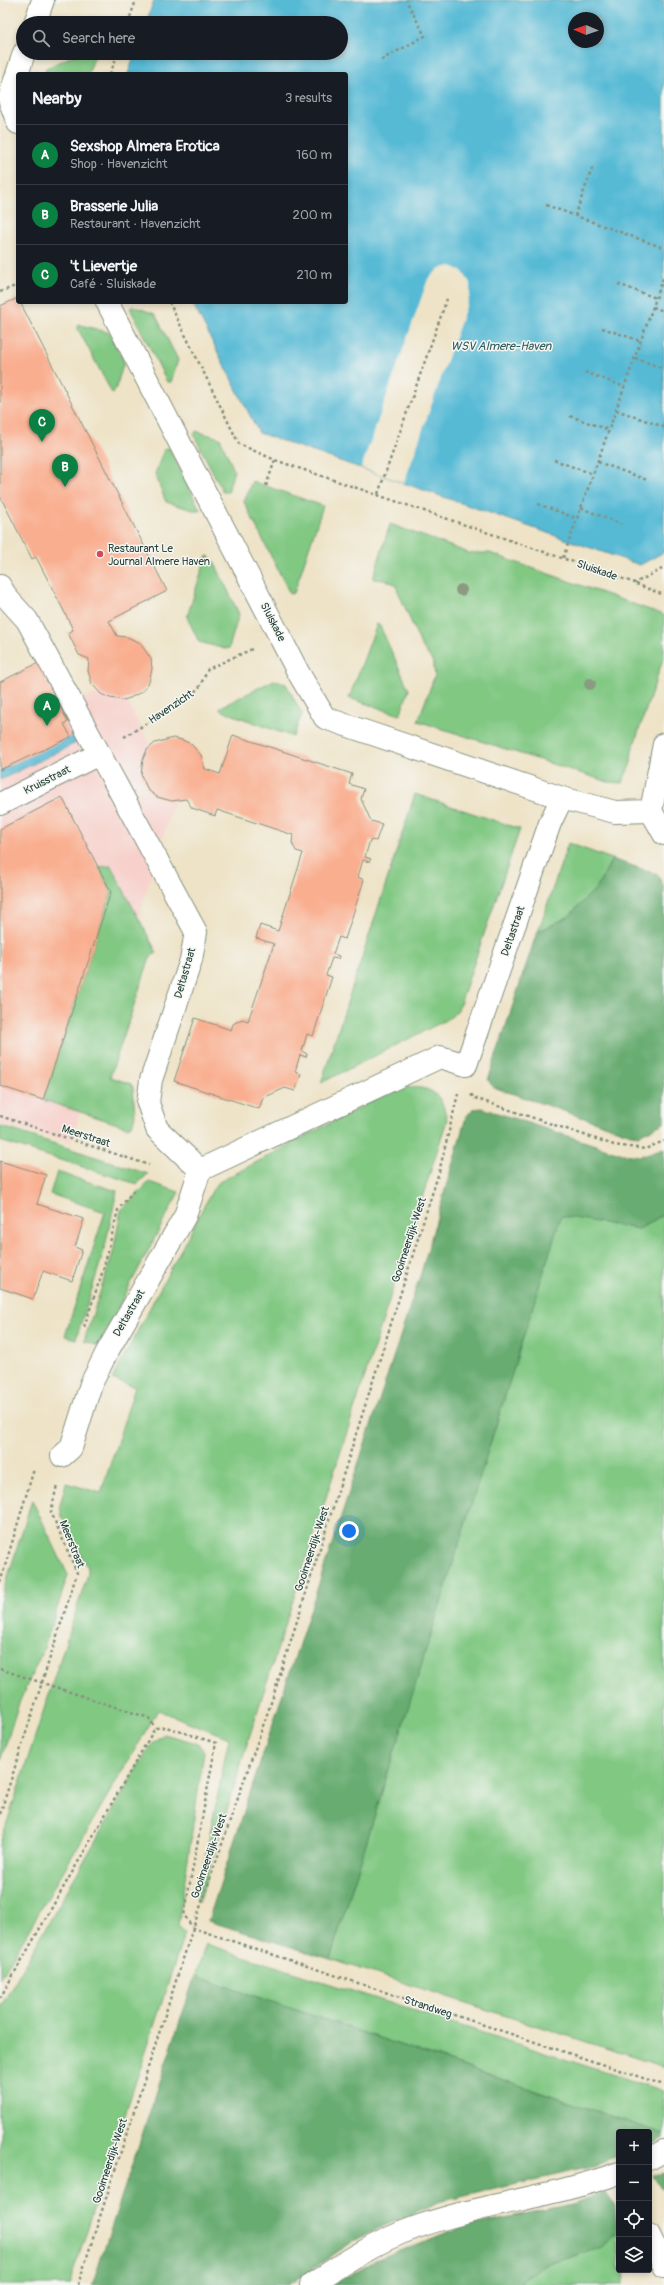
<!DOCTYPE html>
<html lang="en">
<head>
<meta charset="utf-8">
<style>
  body { margin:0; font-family:Pangolin,sans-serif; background:#242831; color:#f1f3f6 }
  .controls { position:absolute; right:12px; bottom:12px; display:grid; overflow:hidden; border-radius:4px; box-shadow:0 2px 6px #0003 }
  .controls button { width:36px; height:36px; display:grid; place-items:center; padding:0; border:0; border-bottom:1px solid #363941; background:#171b24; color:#f1f3f6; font:20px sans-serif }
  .compass { position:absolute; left:568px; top:12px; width:36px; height:36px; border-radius:50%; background:#171b24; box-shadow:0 2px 6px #0003; rotate:272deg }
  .you { position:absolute; left:349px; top:1531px; width:14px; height:14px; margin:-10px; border:3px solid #fff; border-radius:50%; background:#1a73e8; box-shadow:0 0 0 6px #1a73e833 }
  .badge { display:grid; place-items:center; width:26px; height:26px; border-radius:50%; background:#0b8043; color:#fff; font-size:13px; font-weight:700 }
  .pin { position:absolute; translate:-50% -33px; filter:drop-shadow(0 1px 2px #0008) }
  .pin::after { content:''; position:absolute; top:21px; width:14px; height:12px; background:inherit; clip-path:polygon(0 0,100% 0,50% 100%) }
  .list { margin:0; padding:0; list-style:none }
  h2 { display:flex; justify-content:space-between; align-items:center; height:52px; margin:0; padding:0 16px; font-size:17px }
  h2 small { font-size:13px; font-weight:400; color:#9ea1a6 }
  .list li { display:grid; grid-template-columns:26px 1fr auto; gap:12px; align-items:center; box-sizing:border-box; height:60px; padding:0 16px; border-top:1px solid #363941 }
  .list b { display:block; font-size:15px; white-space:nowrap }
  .list p { margin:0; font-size:13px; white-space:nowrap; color:#9ea1a6 }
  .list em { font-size:13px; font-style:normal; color:#9ea1a6 }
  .icon { flex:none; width:22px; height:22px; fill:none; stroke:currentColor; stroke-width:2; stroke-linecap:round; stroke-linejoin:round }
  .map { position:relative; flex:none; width:664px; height:2285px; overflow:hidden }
  .search { position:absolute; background:#171b24; box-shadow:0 2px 6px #0003; left:16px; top:16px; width:332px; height:44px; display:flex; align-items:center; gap:10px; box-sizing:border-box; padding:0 14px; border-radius:22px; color:#9ea1a6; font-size:15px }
  .panel { position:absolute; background:#171b24; box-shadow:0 2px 6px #0003; left:16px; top:72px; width:332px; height:232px; border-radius:4px }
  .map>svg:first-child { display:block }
  .built { fill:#f7d0cb }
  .green { fill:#81c883; stroke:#50825c }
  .forest { fill:#68ac71; stroke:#447452 }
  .water { fill:#57bad5; stroke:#3b7c84; fill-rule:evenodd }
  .pier { fill:#eee3c7 }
  .building { fill:#f9ae8f }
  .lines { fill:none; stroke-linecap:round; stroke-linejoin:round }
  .minor-casing { stroke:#86907e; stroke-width:24 }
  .path { stroke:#86907e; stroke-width:2.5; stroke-dasharray:3 3; stroke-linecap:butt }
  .minor { stroke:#fff; stroke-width:22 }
  .tree { fill:#8a9b81 }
  .poi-dot { fill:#d1495b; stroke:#f6f6f2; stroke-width:1.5 }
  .labels { text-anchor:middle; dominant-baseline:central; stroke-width:3; stroke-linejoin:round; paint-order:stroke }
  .poi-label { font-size:11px; fill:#1f3d34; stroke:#f6f6f2; text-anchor:start }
  .street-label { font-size:11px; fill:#1f3d34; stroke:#f6f6f2 }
  .water-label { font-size:12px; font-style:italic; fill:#2d5c5c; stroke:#f6f6f2 }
</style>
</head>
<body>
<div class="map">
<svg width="664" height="2285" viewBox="0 0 664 2285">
  <rect width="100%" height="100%" fill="#f6f6f2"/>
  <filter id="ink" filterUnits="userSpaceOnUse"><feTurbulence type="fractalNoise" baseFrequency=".025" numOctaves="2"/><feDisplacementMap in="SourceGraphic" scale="8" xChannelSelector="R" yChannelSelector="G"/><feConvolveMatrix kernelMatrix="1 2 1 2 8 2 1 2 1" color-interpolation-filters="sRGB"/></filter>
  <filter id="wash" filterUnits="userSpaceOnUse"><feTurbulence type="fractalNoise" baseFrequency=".012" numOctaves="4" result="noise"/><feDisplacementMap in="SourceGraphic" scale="16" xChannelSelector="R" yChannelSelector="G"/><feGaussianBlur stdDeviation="0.9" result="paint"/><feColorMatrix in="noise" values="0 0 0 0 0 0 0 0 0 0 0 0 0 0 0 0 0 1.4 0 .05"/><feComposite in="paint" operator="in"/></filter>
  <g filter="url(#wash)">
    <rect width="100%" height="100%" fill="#eee3c7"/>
    <path class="built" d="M118 684 176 794 71 1142 0 1124V736Z"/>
    <path class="green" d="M79 53H96L88 74H44L46 68Z
      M133 306 155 314 178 360 171 382H167L130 308Z
      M78 324 110 333 124 362 115 391 112 393 77 327Z
      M196 431 220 438 234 470 228 492H223L194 435Z
      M169 448 200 510H193L166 502 155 474 164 449Z
      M252 481 323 506 294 593 290 594 244 502Z
      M390 524 469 553H490L664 615V656L632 751 631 763 622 783 608 782 418 721 435 675 433 662 421 645 395 584 385 580 373 579Z
      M209 556 214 561 239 614 229 648 225 649 199 642 187 617 206 557Z
      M377 624 380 626 409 690 400 715 349 698Z
      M274 680 286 684 302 714 293 737 220 710 221 707Z
      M415 794 520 829 458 1010 450 1018 321 1083Z
      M568 843 612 859 598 886 568 917 538 932Z
      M111 866 157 953 150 957 110 1077 131 1084 133 1087 135 1116 132 1125 127 1127 43 1100 111 892 98 867Z
      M407 1087C433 1087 442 1094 447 1120L247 1744 199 1903 197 1899 229 1738 158 1710 0 1979V1844L88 1574V1568L62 1517 60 1505 66 1483 101 1493 135 1387 112 1379 212 1191 219 1182 389 1092Z
      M0 1126 148 1174 137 1184 0 1141Z
      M57 1172 117 1191 104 1251 76 1339 65 1336 105 1212 50 1194Z
      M149 1182 179 1192 98 1346 84 1341 113 1253 121 1210Z
      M664 1214V2067L330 1959 561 1215 639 1229Z
      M32 1500 68 1575 44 1648 19 1703 0 1762V1602Z
      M164 1734 197 1743 204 1751 178 1926 185 1932 69 2285H0V2008L148 1749 158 1738Z
      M206 1944 664 2091V2134L195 1976Z
      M617 2231 619 2270H626L622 2285H521L522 2281 542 2266 602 2247Z"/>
    <path class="forest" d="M612 859 657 874 664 887V1123L639 1135 631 1134 493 1087 488 1080 537 932 568 917 598 886Z
      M482 1108 623 1154 640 1156 664 1148V1214L639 1229 561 1216 330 1959 208 1921 421 1273 466 1117 473 1109Z
      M195 1976 664 2134V2138L649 2147V2132H619V2157L587 2168 439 2202 361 2236 289 2285H92Z
      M664 2173V2192L653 2176Z
      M605 2193 615 2208 617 2231 602 2247 542 2266 522 2281 521 2285H332L375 2261 458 2228 572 2204Z"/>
    <path class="water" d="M154 0H664V552L640 565 259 433 192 302H346V74H128L135 53H341V23H146ZM574 18H598V42H574Z
      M78 732 82 740 0 780V770Z"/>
    <path class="pier" d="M452 266 463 272 470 283V295L404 483 361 468 428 279 440 268Z"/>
    <g id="blocks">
      <path class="building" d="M18 298V302H20L167 591 109 621 117 636 127 637 140 643 151 659 152 669 149 682 143 691 130 698 123 700 110 698 101 694 92 684 88 671 89 659 79 655 68 633 73 630 66 615 36 557 32 559 0 496V306Z
        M38 663 68 722 64 724 71 737 0 770V682Z
        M233 735 352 774 349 784 364 789 361 799 371 821 382 824 376 841 370 840 365 857 371 859 369 862 363 860 358 877 364 880 345 939 339 937 333 954 339 956 338 959 332 958 326 975 332 977 313 1036 307 1034 302 1051 307 1054 306 1057 300 1055 295 1072 301 1074 295 1091 285 1088 263 1098 259 1109 174 1081 195 1018 231 1030 233 1024 242 1019 248 1021 274 944 256 938 260 925 278 931 303 853 296 851 292 843 293 835 217 810 215 816 192 808 186 799 172 801 157 797 148 790 141 775 143 759 147 750 155 743 173 738 182 740 191 744 201 755 205 769 220 774Z
        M62 797 111 892 43 1100 0 1086V829Z
        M0 1161 46 1175 37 1204 84 1219 75 1247 82 1250 72 1281 43 1271 33 1299 0 1288Z"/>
    </g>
  </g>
  <g filter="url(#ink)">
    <use href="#blocks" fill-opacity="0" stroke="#86907e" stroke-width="1"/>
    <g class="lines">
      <g class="minor-casing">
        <path id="minor" d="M35 23 43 0
          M18 123 9 99 24 53
          M107 302 298 672 325 718 562 798 615 812 651 811
          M0 586 8 599 27 620 196 932 191 960 151 1080 148 1103 157 1129 200 1170
          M0 804 93 757
          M651 811 664 744
          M651 811 664 834
          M62 1456 71 1448 91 1384 107 1352 185 1216 200 1170 440 1057 466 1065 550 823 562 798
          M649 2159 664 2151
          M649 2235 664 2266
          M311 2285C343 2263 377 2241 414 2228 481 2204 553 2197 619 2173"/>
      </g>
      <path class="path" d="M128 23 136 0
        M381 60 425 36 406 0
        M110 74 118 53
        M546 205 664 248
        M575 216 593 166
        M618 284 656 298
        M0 292 18 285
        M169 302 239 444 275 460 635 583 664 568
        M653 307 664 311
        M602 328 641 341
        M635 358 664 369
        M585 372 625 387
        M616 410 664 427
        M570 416 609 430
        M554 460 593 474
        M598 462 647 480
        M266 486 275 460
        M378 494 448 296
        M538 504 578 519
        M581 508 621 524
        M563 558 664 276
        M636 584 664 595
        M124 737 179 704 199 688 208 669 252 649
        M472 1094V1097L486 1102 614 1145 645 1149 664 1141
        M0 1116 149 1165
        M84 1327 104 1267 118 1210 134 1190
        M0 1583 34 1469
        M0 1669 149 1718 155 1728
        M0 1814 77 1573 51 1512 57 1485
        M0 1998 155 1728 166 1727 216 1743 184 1915 193 1928 664 2085
        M78 2285 193 1928 273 1697 439 1172 458 1094"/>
      <use href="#minor" class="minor"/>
    </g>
    <g class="tree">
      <circle cx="461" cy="590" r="6"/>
      <circle cx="590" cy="684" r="6"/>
    </g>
  </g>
  <circle class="poi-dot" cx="100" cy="554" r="4"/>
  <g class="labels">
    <g class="poi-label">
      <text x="108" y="548">Restaurant Le<tspan x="108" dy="13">Journal Almere Haven</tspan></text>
    </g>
    <g class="street-label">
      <text transform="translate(597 570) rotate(19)">Sluiskade</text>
      <text transform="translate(273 622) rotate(63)">Sluiskade</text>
      <text transform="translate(171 707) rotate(-34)">Havenzicht</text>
      <text transform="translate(47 780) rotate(-27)">Kruisstraat</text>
      <text transform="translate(513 931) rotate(-71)">Deltastraat</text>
      <text transform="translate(185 973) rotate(-74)">Deltastraat</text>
      <text transform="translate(86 1136) rotate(18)">Meerstraat</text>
      <text transform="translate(409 1240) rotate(-72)">Gooimeerdijk-West</text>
      <text transform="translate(129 1313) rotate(-60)">Deltastraat</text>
      <text transform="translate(72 1544) rotate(68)">Meerstraat</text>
      <text transform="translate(312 1549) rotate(-72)">Gooimeerdijk-West</text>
      <text transform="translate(209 1856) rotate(-71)">Gooimeerdijk-West</text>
      <text transform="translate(428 2007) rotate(18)">Strandweg</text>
      <text transform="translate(110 2161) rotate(-72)">Gooimeerdijk-West</text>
    </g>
    <g class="water-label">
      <text x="501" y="346">WSV Almere-Haven</text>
    </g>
  </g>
</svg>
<div class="controls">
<button>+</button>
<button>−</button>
<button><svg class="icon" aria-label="locate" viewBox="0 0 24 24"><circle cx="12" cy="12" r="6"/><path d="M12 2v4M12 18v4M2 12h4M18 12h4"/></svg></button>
<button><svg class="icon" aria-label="layers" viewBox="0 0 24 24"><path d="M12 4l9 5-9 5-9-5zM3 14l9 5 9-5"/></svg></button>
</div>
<svg class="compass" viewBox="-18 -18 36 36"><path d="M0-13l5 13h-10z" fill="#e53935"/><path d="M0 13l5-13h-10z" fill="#9ea1a6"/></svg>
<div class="you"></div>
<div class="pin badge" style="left:47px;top:726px">A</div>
<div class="pin badge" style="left:65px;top:487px">B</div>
<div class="pin badge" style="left:42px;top:442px">C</div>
<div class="search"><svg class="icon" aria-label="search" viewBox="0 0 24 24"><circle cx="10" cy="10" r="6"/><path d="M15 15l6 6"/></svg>Search here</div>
<section class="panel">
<h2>Nearby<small>3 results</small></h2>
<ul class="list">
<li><span class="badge">A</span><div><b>Sexshop Almera Erotica</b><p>Shop · Havenzicht</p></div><em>160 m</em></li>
<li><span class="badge">B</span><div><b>Brasserie Julia</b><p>Restaurant · Havenzicht</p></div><em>200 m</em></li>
<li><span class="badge">C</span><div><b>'t Lievertje</b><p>Café · Sluiskade</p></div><em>210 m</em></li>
</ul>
</section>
</div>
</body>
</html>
